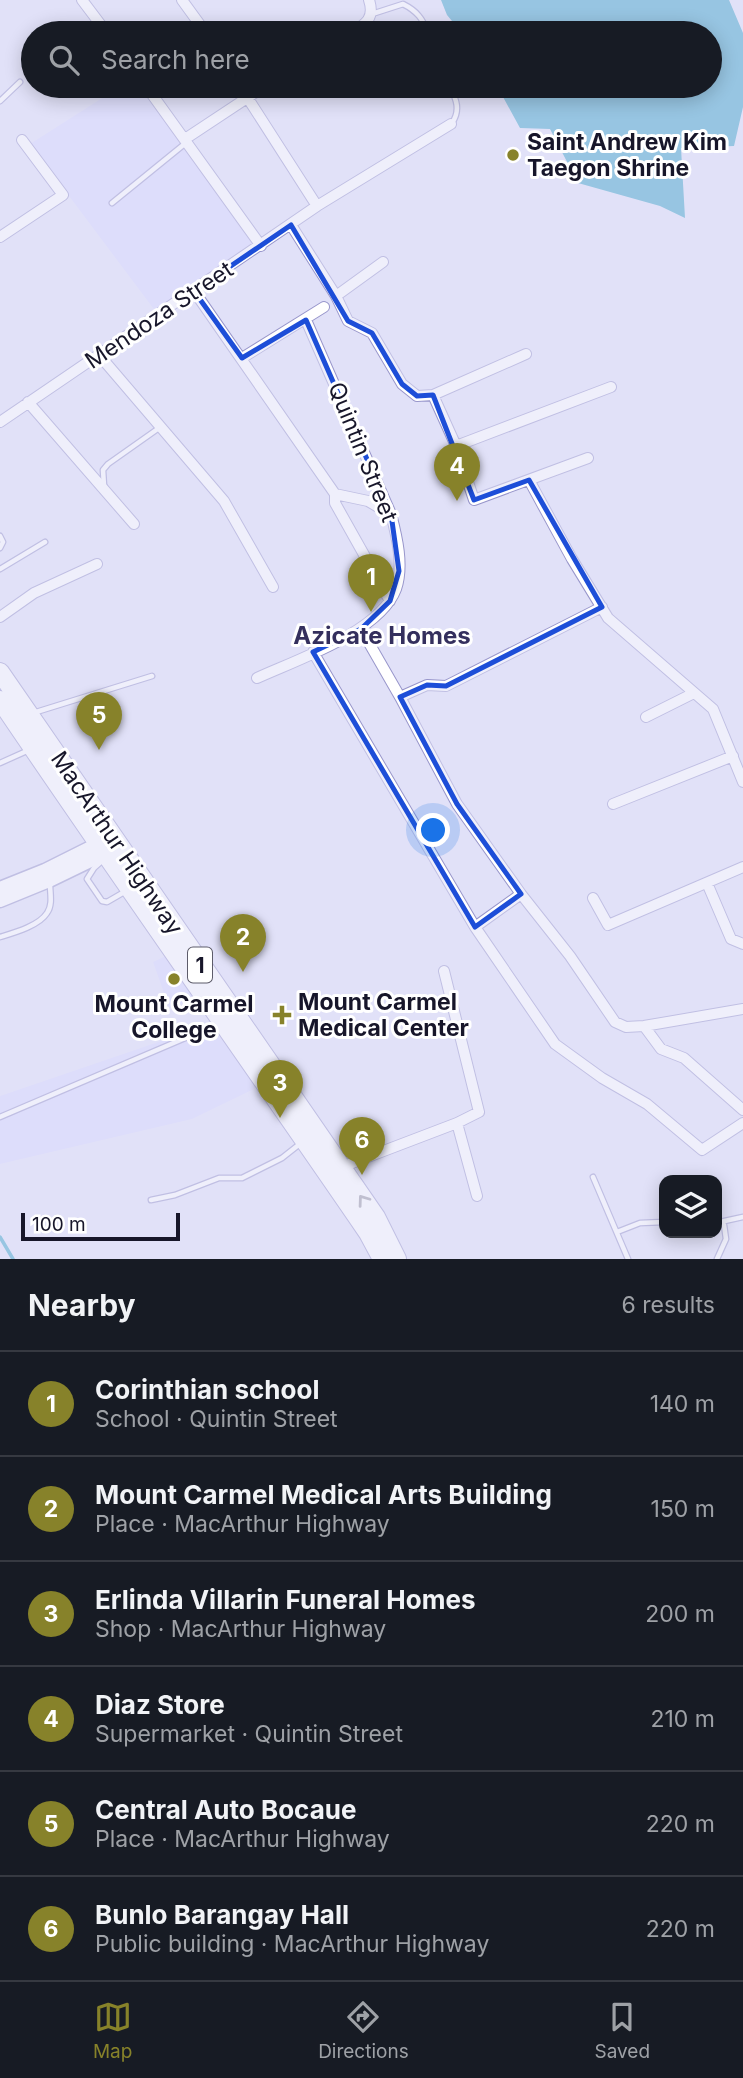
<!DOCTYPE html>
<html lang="en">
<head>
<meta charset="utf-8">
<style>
  body { margin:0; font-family:Inter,sans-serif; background:#242831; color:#f1f3f6 }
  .controls { position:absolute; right:21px; bottom:21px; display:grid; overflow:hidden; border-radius:14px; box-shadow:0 4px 18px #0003 }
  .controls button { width:63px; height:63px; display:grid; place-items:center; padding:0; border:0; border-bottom:2px solid #363941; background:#171b24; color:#f1f3f6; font:35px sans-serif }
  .scale { position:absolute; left:21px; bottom:18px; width:159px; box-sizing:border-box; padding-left:7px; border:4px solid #17162a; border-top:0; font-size:19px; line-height:24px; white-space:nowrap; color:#17162a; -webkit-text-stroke:5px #fff; paint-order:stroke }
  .you { position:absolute; left:434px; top:831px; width:24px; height:24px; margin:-18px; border:5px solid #fff; border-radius:50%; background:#1a73e8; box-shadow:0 0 0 10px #1a73e833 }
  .badge { display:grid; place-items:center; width:46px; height:46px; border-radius:50%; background:#87822a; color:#fff; font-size:23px; font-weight:700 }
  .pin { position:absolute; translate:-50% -58px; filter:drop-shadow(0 2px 4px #0008) }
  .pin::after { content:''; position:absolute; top:37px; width:24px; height:21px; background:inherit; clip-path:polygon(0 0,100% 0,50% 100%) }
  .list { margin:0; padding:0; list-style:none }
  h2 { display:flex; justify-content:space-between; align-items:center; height:91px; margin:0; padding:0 28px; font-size:30px }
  h2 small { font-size:23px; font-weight:400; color:#9ea1a6 }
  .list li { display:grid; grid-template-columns:46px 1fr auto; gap:21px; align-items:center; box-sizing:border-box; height:105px; padding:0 28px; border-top:2px solid #363941 }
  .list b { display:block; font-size:26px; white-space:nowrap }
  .list p { margin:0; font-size:23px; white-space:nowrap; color:#9ea1a6 }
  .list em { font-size:23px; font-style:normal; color:#9ea1a6 }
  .icon { flex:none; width:38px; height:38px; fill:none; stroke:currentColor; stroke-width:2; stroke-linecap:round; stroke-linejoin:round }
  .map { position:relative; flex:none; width:743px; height:1259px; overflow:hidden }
  .search { position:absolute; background:#171b24; box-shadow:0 4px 18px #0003; left:21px; right:21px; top:21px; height:77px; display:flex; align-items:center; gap:18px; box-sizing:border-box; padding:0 24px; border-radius:38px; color:#9ea1a6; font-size:26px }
  .sheet { height:721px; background:#171b24 }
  nav { display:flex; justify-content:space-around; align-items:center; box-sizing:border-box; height:98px; border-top:2px solid #363941; background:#171b24; font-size:19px; color:#9ea1a6 }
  nav a { display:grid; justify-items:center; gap:4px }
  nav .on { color:#87822a }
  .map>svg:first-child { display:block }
  .built { fill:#d8d7fe }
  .water { fill:#3ca2c7 }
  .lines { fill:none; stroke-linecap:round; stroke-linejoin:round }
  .stream { stroke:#3ca2c7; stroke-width:3.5 }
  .lane-casing { stroke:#9896cb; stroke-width:7 }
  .street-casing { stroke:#9896cb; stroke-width:12 }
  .secondary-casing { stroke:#9896cb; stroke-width:17 }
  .highway-casing { stroke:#9896cb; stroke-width:20 }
  .lane { stroke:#fff; stroke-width:4.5 }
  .street { stroke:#fff; stroke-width:10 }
  .secondary { stroke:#fff; stroke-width:14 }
  .highway { stroke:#fff; stroke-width:18 }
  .oneway { stroke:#97969f }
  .marked { fill:none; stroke:#1d4ed8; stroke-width:5; stroke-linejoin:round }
  .poi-dot { fill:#87822a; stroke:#fff; stroke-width:2.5 }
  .labels { text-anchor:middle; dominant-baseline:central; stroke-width:6; stroke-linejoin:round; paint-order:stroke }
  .shield { fill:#fff; stroke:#5d5c6a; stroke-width:2 }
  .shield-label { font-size:21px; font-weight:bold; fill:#17162a }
  .poi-label { font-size:23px; font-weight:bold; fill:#17162a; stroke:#fff; text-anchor:start }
  .street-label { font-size:23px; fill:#17162a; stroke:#fff }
  .neighbourhood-label { font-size:24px; font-weight:bold; fill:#342f5d; stroke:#fff }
</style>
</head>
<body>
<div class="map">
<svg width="743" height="1259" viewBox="0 0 743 1259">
  <rect width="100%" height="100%" fill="#e1e1f8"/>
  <path class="built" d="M121 86H140L255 242 156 312 30 144Z
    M172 953 201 997 169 1007 153 962Z
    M217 1022 258 1087 192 1119 0 1164V1096Z"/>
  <path class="water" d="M441 0H729L743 33V107L734 146 681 148 685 218 660 206 578 183 550 129 520 128 497 86H710V33H462L447 15Z"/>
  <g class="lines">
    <path class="stream" d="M0 1237 13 1259"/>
    <g class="lane-casing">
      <path id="lane" d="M372 14 403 4C417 11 423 19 428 33
        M450 86C456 99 461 110 452 123
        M0 101 20 82
        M112 203 187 142
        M104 486 103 470 108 464 159 428
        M0 536 3 542 0 548
        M0 569 45 542
        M33 713 152 676
        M0 763 29 750
        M103 860 94 868 87 879 102 901 107 902 126 891
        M0 937C13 933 39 926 47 913 53 905 50 893 50 884
        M0 1117 218 1024
        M593 1177 628 1259
        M151 1200 175 1195 219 1178H242L282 1158 301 1143
        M717 1221 724 1225 726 1239 717 1259
        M720 1222 743 1217
        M617 1232 640 1223 664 1222"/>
    </g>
    <g class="street-casing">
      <path id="street" d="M82 0 107 33
        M182 0 206 33
        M351 33C366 24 375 18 369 0
        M146 86 261 246
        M240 86 317 206
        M185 139 265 86
        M291 225 336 296 348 321 372 333 402 384 417 396 433 395 456 446 474 500 588 458
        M0 237 63 195 22 140
        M194 291 335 494V503L390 601
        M336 296 383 262
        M100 356 224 501 273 587
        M242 358 324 307
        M433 395 526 354
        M28 402 134 524
        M0 422 317 206 451 124
        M456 446 611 387
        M529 480 572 559 608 618 713 709 743 782
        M335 494 368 501 390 514
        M0 617 34 593 97 564
        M361 629 400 697 457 804 521 894 570 956 615 1022 626 1027 644 1026 743 1009
        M313 652 475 927 555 1044 602 1078 647 1104 702 1150 743 1123
        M257 678C296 660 380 632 396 589 404 566 397 537 391 514L306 320
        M400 697 427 685 446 686 602 607
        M646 717 694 693
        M613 804 733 756
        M707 883 731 939 743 944
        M593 898 608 925 743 867
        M475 927 521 894
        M644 1026 661 1049 684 1058 743 1110
        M457 1123 477 1196
        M339 1168 457 1123 479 1112 444 971"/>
    </g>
    <g class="secondary-casing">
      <path id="secondary" d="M0 889 45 871 107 840
        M0 900 49 880 113 849"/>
    </g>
    <g class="highway-casing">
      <path id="highway" d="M0 672 376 1217 397 1259
        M0 700C121 879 246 1055 368 1233L382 1259"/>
    </g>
    <use href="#lane" class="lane"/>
    <use href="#street" class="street"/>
    <use href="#secondary" class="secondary"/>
    <use href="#highway" class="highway"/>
  </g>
  <defs><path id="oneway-chevron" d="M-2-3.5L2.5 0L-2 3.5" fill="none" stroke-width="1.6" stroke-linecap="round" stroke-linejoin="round" transform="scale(1.75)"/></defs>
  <use class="oneway" href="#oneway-chevron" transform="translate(363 1200) rotate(-126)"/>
  <path d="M0 0H743V1259H0ZM291 225 348 321 372 333 402 384 417 396 433 395 474 500 529 480 602 607 446 686 427 685 400 697 457 804 521 894 475 927 313 652 361 629 390 601 399 571 391 514 306 320 242 358 194 291Z" fill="#e1e1f8" fill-opacity=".55" fill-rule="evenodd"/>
  <path class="marked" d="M291 225 348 321 372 333 402 384 417 396 433 395 474 500 529 480 602 607 446 686 427 685 400 697 457 804 521 894 475 927 313 652 361 629 390 601 399 571 391 514 306 320 242 358 194 291Z"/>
  <g class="poi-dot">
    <circle cx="513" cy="155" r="7"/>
    <circle cx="174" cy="979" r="7"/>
    <path d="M278.5 1004.5h7v7h7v7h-7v7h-7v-7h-7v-7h7z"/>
  </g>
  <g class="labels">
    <rect class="shield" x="188" y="947.5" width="24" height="35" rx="5"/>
    <g class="shield-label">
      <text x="200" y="965">1</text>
    </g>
    <g class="poi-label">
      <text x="527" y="142">Saint Andrew Kim<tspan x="527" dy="26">Taegon Shrine</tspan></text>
      <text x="298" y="1002">Mount Carmel<tspan x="298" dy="26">Medical Center</tspan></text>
      <text x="174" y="1004" text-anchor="middle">Mount Carmel<tspan x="174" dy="26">College</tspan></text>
    </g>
    <g class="street-label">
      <text transform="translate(159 315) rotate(-34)">Mendoza Street</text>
      <text transform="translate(363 452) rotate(68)">Quintin Street</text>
      <text transform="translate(117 843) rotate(56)">MacArthur Highway</text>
    </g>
    <g class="neighbourhood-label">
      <text x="382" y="635">Azicate Homes</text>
    </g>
  </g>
</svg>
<div class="controls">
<button><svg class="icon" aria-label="layers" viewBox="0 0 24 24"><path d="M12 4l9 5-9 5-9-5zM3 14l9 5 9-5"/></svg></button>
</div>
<div class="scale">100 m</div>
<div class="you"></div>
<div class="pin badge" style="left:371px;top:612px">1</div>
<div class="pin badge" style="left:243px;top:972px">2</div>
<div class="pin badge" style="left:280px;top:1118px">3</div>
<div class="pin badge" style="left:457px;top:501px">4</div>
<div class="pin badge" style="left:99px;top:750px">5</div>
<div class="pin badge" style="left:362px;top:1175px">6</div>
<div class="search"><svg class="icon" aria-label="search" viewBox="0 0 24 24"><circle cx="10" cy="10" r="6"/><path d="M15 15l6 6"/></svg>Search here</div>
</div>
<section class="sheet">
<h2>Nearby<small>6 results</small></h2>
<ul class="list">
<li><span class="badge">1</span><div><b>Corinthian school</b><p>School · Quintin Street</p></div><em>140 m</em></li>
<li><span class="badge">2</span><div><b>Mount Carmel Medical Arts Building</b><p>Place · MacArthur Highway</p></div><em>150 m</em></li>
<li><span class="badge">3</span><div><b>Erlinda Villarin Funeral Homes</b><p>Shop · MacArthur Highway</p></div><em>200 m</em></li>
<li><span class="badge">4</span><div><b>Diaz Store</b><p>Supermarket · Quintin Street</p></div><em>210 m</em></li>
<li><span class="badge">5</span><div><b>Central Auto Bocaue</b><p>Place · MacArthur Highway</p></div><em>220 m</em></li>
<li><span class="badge">6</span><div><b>Bunlo Barangay Hall</b><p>Public building · MacArthur Highway</p></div><em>220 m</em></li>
</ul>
</section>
<nav>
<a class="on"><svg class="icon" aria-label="map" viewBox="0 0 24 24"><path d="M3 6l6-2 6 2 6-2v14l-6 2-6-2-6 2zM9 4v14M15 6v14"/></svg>Map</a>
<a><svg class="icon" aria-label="directions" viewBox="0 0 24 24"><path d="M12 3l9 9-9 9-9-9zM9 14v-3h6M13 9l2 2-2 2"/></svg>Directions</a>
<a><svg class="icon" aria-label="saved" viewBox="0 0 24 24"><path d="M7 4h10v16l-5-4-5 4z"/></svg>Saved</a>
</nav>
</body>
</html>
